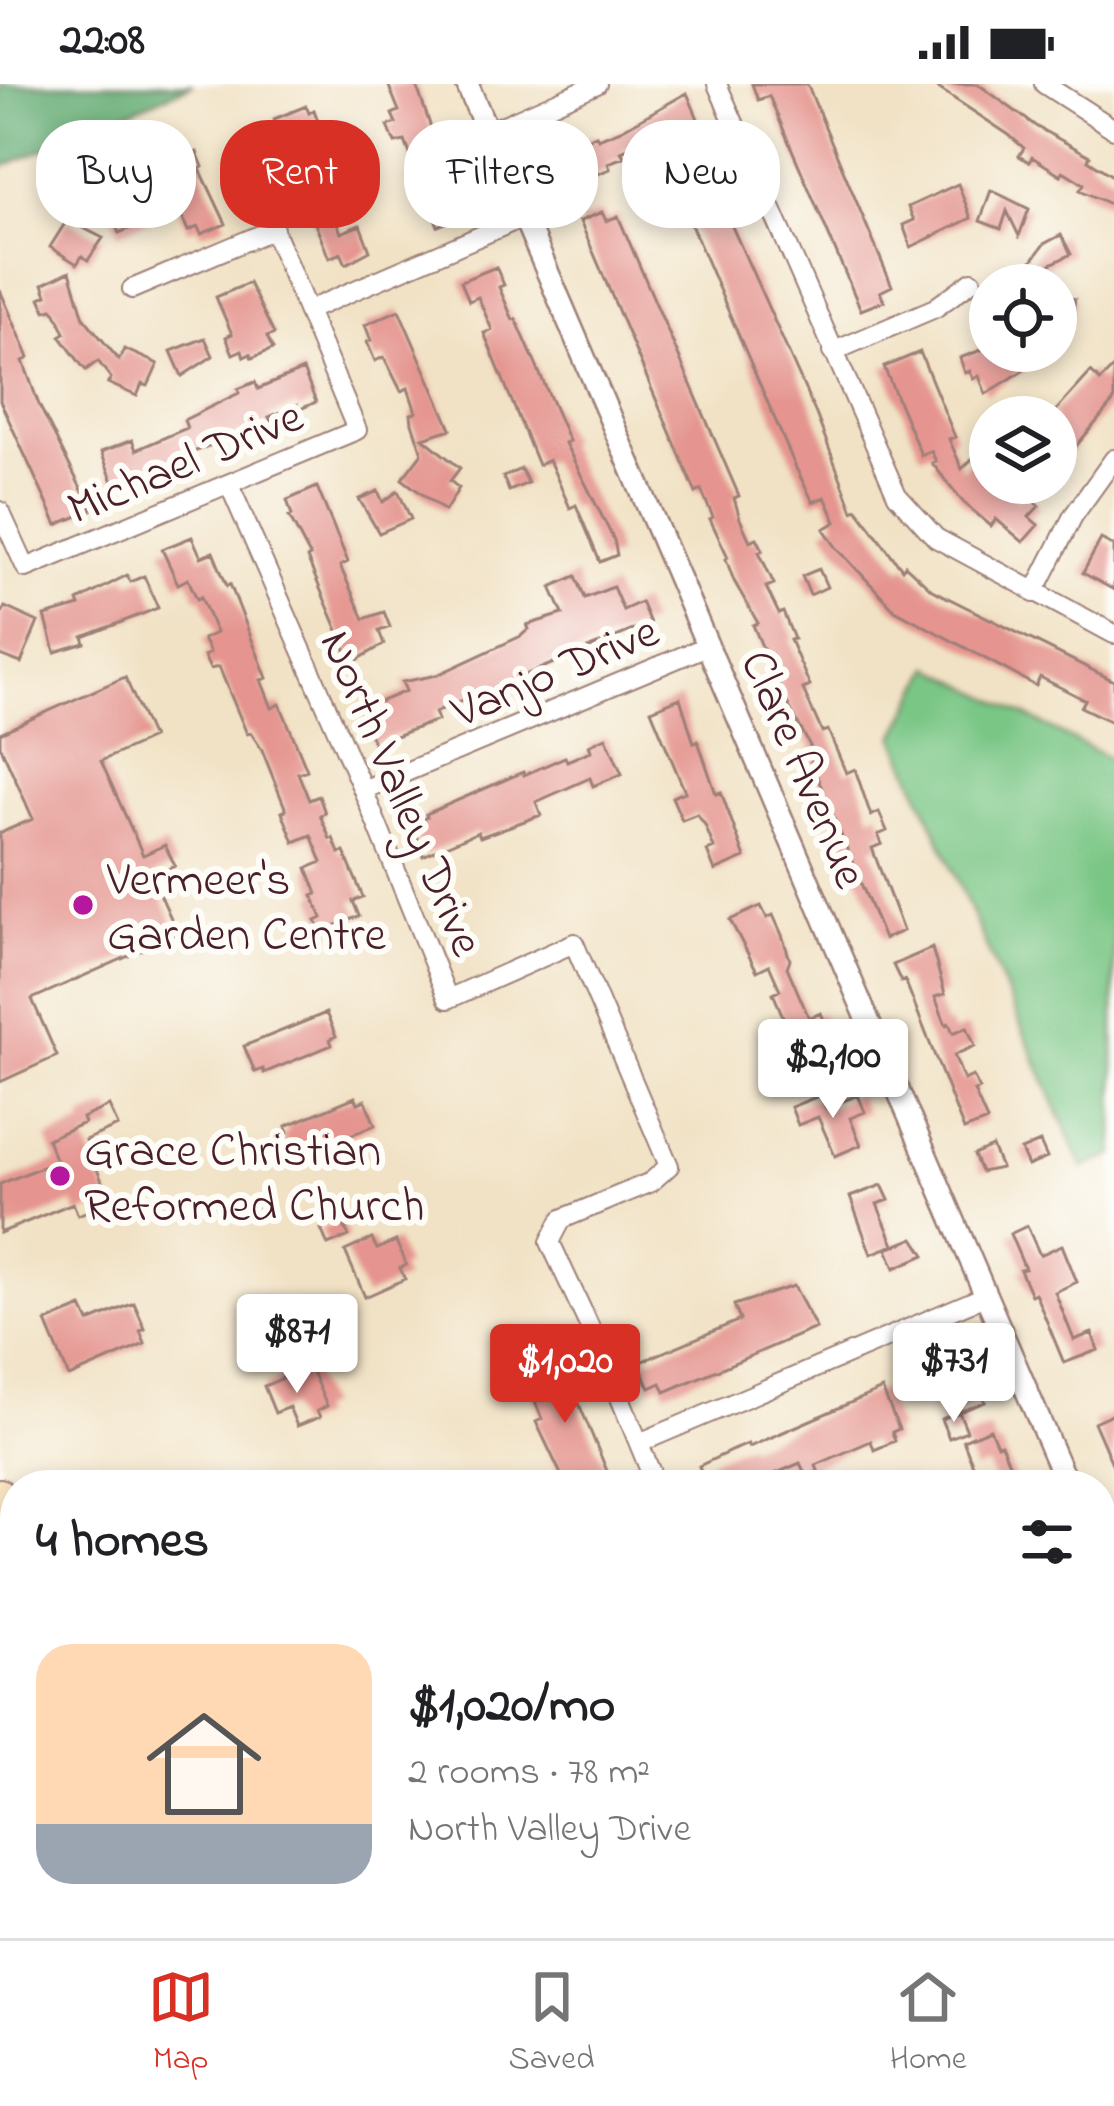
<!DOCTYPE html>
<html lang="en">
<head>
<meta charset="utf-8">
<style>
	body { margin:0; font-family:"Indie Flower",sans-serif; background:#f6f6f6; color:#202124; height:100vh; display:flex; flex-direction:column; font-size:45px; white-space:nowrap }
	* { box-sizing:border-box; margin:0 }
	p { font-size:39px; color:#757577 }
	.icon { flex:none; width:66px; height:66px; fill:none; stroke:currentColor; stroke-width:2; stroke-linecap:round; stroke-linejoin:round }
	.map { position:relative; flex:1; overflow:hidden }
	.panel { position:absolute; left:0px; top:1386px; width:1116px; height:468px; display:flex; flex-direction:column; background:#fff; border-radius:48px 48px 0 0; box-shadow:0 6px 18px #0003 }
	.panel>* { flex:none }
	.top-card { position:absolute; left:36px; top:36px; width:1044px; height:108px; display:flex; gap:24px }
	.buttons { position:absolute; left:969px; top:180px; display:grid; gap:24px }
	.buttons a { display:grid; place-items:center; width:108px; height:108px; border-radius:50%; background:#fff; box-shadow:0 6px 18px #0003; font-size:60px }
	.price { position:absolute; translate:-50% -102px; padding:0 27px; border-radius:12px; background:#fff; color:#222; font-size:39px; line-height:78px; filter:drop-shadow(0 3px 6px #0008) }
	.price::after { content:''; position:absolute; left:50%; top:72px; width:36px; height:27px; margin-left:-18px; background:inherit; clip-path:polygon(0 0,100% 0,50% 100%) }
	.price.selected { background:#d93025; color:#fff }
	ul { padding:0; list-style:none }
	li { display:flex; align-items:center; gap:36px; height:300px; padding:0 36px }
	li span { display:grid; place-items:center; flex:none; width:336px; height:240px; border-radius:36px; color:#555 }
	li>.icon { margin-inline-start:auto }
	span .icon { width:144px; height:144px; fill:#fffc; stroke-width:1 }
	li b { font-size:51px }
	h2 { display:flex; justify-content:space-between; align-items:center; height:144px; padding:0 36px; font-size:51px }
	.pill { padding:0 42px; border-radius:48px; background:#fff; box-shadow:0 6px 18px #0003; font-size:42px; line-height:108px }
	.pill.selected { background:#d93025; color:#fff }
	.status { display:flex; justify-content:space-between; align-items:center; height:84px; padding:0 60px; background:#fff; direction:ltr }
	.status svg { height:33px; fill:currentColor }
	.dock { display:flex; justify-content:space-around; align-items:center; height:168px; border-top:3px solid #e0e0e0; background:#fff; font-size:33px; color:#757577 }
	.dock a { display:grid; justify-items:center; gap:6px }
	.dock .selected { color:#d93025 }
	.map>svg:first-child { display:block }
	.green { fill:#79c685; stroke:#627258; stroke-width:3 }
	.forest { fill:#62ab72; stroke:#56654e; stroke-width:3 }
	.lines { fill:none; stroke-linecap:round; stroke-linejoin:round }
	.stream { stroke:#51b5d0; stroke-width:4.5 }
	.building { fill:#e5948f }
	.minor-casing { stroke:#9e8078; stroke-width:22 }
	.tertiary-casing { stroke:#9e8078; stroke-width:26 }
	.secondary-casing { stroke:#9e8078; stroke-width:28 }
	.minor { stroke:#fff; stroke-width:18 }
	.tertiary { stroke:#fff; stroke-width:21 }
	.secondary { stroke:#fbe6c3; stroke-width:24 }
	.poi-dot { fill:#b5179e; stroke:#fdfcf7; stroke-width:4.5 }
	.labels { text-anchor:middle; stroke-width:12; stroke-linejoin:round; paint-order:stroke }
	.street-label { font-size:48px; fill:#4a1f2b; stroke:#fdfcf7 }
	.poi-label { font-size:48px; fill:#4a1f2b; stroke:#fdfcf7; text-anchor:start }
</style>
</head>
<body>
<div class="status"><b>22:08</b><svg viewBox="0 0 49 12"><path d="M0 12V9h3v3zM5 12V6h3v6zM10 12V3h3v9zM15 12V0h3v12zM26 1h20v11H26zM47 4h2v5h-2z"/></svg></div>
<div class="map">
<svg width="1114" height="1854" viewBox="0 0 1114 1854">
	<rect width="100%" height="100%" fill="#fdfcf7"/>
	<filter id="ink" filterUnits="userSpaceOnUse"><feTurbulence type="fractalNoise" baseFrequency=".00833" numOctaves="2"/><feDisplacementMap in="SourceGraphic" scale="24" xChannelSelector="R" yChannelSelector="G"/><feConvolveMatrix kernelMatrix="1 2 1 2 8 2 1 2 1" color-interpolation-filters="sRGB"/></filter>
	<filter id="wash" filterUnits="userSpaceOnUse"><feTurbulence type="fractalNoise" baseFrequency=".004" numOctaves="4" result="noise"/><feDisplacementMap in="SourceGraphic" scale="48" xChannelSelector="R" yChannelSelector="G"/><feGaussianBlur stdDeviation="2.7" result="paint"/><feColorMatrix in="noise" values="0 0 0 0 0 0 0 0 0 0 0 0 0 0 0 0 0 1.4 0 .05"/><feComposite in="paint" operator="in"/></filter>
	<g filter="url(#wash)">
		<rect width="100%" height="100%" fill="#f1e2c5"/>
		<path class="green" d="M931 583 1114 677V1071L1083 1084 895 653Z"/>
		<path class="forest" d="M0 0H193L0 84Z
			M903 1839H922L931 1854H868Z"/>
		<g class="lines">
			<path class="stream" d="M0 1467 15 1500
				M152 1839 163 1845
				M300 1839 305 1854"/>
		</g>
		<g id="blocks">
			<path class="building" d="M388 0H416L438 64 443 62 450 79 446 81 458 113 464 111 471 129 438 142 405 57 395 59 388 42 396 39 392 30 399 27Z
				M752 0H807L892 202 880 208 884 217 861 226 769 12 758 16Z
				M932 0H978L1037 43 1090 72 1088 76 1114 93V122L1080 106 1084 100 1063 87 1061 91 1032 73 1029 78 1019 72 1024 64 1009 51Z
				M687 9 698 35 621 67 624 73 608 79 610 85 556 108 542 75 596 51 598 55 621 46Z
				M306 22 309 29 314 26 319 40 339 100 347 97 355 116 332 126 341 149 360 141 370 167 346 180 341 169 329 174 296 93 301 91 291 66 285 68 278 50 274 35Z
				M197 68 203 83 200 85 226 140 201 150 198 143 188 147 169 100 164 102 156 85Z
				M704 80 816 330 853 427 857 425 902 485 905 481 932 506 1114 597V639L1081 623 1085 616 1040 593 1036 602 895 526 836 463 824 445 836 438 825 413 813 418 796 384 671 94Z
				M958 100 971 134 911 163 903 141 914 136 908 123Z
				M991 106 1029 125 1019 152 1007 127 1001 145 980 137Z
				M142 108 153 135 119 149 108 121Z
				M602 128 606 137 618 132 739 412 734 414 740 435 750 457 757 454 763 466 759 468 774 500 766 503 779 530 783 528 794 555 790 556 810 602 803 605 822 648 828 646 846 689 855 685 871 732 879 728 887 747 878 751 882 760 872 764 903 847 884 855 811 678 817 675 784 613 777 597 782 595 772 571 767 574 753 541 758 539 734 497 726 475 728 473 710 435 713 433 701 406 696 409 580 137Z
				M67 136 103 154 88 176 82 172 77 180 50 163Z
				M1061 151 1071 170 1037 187 1032 177 1044 160Z
				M496 183 504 201 499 203 513 236 516 235 569 357 565 359 614 456 617 471 600 478 576 421 570 424 549 376 538 381 484 249 492 246 478 213 469 217 461 197Z
				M70 187 84 234 119 276 124 265 158 280 148 302 142 300 137 312 108 299 111 294 98 277 86 286 83 283 60 252 65 249 56 229 52 225 46 227 40 214 47 211 43 200Z
				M249 199 274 250 267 253 273 265 252 274 250 270 244 273 242 266 233 270 226 253 232 250 216 213Z
				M0 206 29 274 23 277 39 321 92 426 57 441 0 317Z
				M1056 211 1075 215 1071 237 1056 234Z
				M399 226 451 345 423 354 460 384 450 397 459 404 445 427 402 395 422 369 412 339 411 330 416 328 408 304 401 307 384 273 375 277 367 258 371 256 365 241Z
				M205 254 213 272 182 292 171 267Z
				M989 263 990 267H1029L1037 278 986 310 979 292 973 295 970 287 965 289 960 274Z
				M920 268 955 353 949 355 962 385 974 373 990 390V399H1000L1018 415 1024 409 1039 422 1029 433 1038 441 1023 458 996 435 991 442 963 418 932 379 936 377 931 367 921 371 884 283Z
				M1114 283V317L1056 386V333L1051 332 1091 288 1100 297Z
				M303 286 316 318 298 326 297 321 269 333 272 339 188 370 190 376 158 389 131 400 129 395 114 400 101 368 132 356 136 366 187 344 184 336 239 309 238 305 255 298 258 305Z
				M521 385 528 399 509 407 503 393Z
				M317 403 348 478 340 482 364 535 384 528 390 543 379 547 384 560 352 579 307 474 310 472 289 432 292 431 287 416Z
				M378 407 383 418 398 407 411 435 379 449 359 415Z
				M192 453 201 473 213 468 227 502 230 500 267 594 261 596 272 624 280 620 307 686 298 689 309 716 319 712 325 729 320 731 330 755 333 754 339 769 344 768 363 813 353 817 359 832 321 848 316 837 322 834 313 812 317 810 307 784 322 778 311 751 294 758 282 728 286 726 262 666 251 649 247 650 219 583 210 585 204 572 210 569 203 555 216 549 201 513 197 515 188 495 178 500 162 465Z
				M1101 455 1114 462V506L1083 489Z
				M819 485 827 503 810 511 802 492Z
				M127 491 130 498 144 492 158 524 83 553 85 559 55 568 45 532 80 522 78 517Z
				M576 492 585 514 613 503 623 526 641 518 650 539 525 591 527 594 473 620 470 613 435 628 438 636 374 660 360 626 406 607 402 598 437 591 521 552 529 545 527 541 563 530 551 503Z
				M5 523 38 538 21 579 0 571V533Z
				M125 593 152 654 101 677 143 771 165 761 175 782 152 792 178 850 32 915 57 972 0 998V749L33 735 0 661V649Z
				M680 614 694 659 698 657 716 710 721 708 745 774 715 787 707 767 714 764 705 741 697 730 682 736 672 713 685 708 651 626Z
				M606 653 622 690 593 702 590 694 536 718 541 731 480 753 478 748 423 772 413 740 427 733 426 730 523 688 524 691 565 673 567 677 591 667 589 661Z
				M761 822 767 834 773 831 782 851 790 876 787 883 809 934 821 929 829 947 823 949 840 989 820 998 802 958 795 961 773 909 780 906 769 881 757 887 730 836Z
				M932 864 945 910 935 913 946 941 949 939 953 949 967 943 975 962 954 971 964 996 973 992 979 1005 974 1007 987 1037 964 1046 905 896 901 898 893 881Z
				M326 929 336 952 330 955 332 961 264 989 263 985 255 988 244 962Z
				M821 1011 826 1024 858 1011 865 1028 850 1034 861 1061 835 1072 818 1033 798 1041 791 1023Z
				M355 1013 358 1019 365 1016 375 1041 293 1075 282 1051 288 1048 286 1042Z
				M109 1022 118 1042 85 1056 110 1117 78 1131 73 1119 0 1149V1100L56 1077 47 1055 84 1039 82 1034Z
				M1040 1058 1047 1074 1028 1082 1021 1066Z
				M992 1063 1001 1084 981 1088 974 1071Z
				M882 1101 889 1116 877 1120 894 1161 871 1170 850 1113Z
				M341 1135 349 1152 328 1161 321 1145Z
				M1027 1142 1040 1171 1062 1161 1077 1198 1055 1208 1074 1256 1092 1249 1098 1266 1064 1279 1035 1209 1031 1211 1020 1186 1025 1185 1010 1150Z
				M914 1154 925 1171 895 1184 887 1165Z
				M372 1155 377 1165 396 1157 406 1181 400 1184 405 1195 365 1213 345 1167Z
				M794 1202 816 1244 665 1308 661 1299 650 1304 638 1279 740 1236 734 1221Z
				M134 1219 145 1245 140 1247 145 1260 69 1293 46 1238 82 1223 89 1238Z
				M960 1261 985 1318 954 1330 944 1305 933 1309 921 1278Z
				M559 1272 607 1387 610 1401H566L536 1338 542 1335 523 1287Z
				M310 1283 327 1322 317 1327 320 1333 297 1342 289 1323 275 1329 264 1302Z
				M882 1305 899 1345 892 1348 895 1357 874 1366 871 1357 816 1381 818 1387 806 1392 800 1379 763 1395 765 1401H679L702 1391 699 1382 733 1366 748 1360 749 1363Z
				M959 1328 967 1347 949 1354 941 1335Z
				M1114 1329V1384L1094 1338Z
				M990 1345 997 1361 1001 1360 1018 1401H996L987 1381 975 1386 963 1356Z
				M1114 1640V1711H1113L1101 1680V1646Z
				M15 1672V1711L1 1678Z
				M270 1839 277 1854H234Z
				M784 1839H820L825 1851 790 1854Z"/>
		</g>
	</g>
	<g filter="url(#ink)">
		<use href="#blocks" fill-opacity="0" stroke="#9e8078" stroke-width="3"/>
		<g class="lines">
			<g class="minor-casing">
				<path id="minor" d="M717 0 897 411 936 454 1114 550
					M1044 0 1114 45
					M488 48 597 0
					M132 205 274 145
					M309 226 524 133
					M832 268 935 224 972 197
					M229 400 363 706 448 915 574 859 669 1082 651 1098 562 1135 550 1158 600 1265 656 1401
					M0 427 26 484 357 346 244 75
					M1034 509 1073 432 1114 375
					M363 706 707 562
					M639 1359 985 1212"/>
			</g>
			<g class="tertiary-casing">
				<path id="tertiary" d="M467 0 1067 1401
					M1101 1474 1114 1502
					M1101 1575 1114 1570
					M455 1854 489 1839"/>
			</g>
			<g class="secondary-casing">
				<path id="secondary" d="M0 1407 15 1443
					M181 1839 187 1854"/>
			</g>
			<use href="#minor" class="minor"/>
			<use href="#tertiary" class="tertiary"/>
			<use href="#secondary" class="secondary"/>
		</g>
	</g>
	<g class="poi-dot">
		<circle cx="83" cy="821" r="12"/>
		<circle cx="60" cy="1092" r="12"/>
	</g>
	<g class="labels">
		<g class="street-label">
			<text transform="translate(184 376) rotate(-23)" y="17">Michael Drive</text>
			<text transform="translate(554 585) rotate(-23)" y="17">Vanjo Drive</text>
			<text transform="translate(806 684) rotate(67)" y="17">Clare Avenue</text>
			<text transform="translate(404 708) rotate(67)" y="17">North Valley Drive</text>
		</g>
		<g class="poi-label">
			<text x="107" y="810">Vermeer's<tspan x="107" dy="55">Garden Centre</tspan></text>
			<text x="84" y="1081">Grace Christian<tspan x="84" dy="55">Reformed Church</tspan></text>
		</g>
	</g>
</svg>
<div class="buttons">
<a><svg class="icon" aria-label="locate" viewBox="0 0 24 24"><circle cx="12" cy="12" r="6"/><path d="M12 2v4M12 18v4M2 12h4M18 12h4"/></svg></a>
<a><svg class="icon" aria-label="layers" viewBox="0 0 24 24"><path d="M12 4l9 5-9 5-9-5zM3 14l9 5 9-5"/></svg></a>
</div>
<b class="price" style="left:833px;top:1037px">$2,100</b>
<b class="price" style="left:297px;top:1312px">$871</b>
<b class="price" style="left:954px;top:1341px">$731</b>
<b class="price selected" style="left:565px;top:1342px">$1,020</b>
<div class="top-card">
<a class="pill">Buy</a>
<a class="pill selected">Rent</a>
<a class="pill">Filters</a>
<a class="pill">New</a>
</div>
<section class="panel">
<h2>4 homes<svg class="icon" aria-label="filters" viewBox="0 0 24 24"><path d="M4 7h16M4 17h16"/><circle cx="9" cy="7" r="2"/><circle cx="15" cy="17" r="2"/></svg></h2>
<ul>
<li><span style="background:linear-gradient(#ffd9b3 75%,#9aa5b1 0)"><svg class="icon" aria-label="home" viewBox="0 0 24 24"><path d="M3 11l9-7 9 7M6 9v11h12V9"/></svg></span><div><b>$1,020/mo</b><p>2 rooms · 78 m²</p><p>North Valley Drive</p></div></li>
</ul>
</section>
</div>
<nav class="dock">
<a class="selected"><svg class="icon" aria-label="map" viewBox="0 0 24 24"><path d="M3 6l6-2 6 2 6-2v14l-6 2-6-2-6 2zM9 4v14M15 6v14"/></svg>Map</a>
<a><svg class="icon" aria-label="saved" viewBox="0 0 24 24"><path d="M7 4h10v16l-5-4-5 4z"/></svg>Saved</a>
<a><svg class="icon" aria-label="home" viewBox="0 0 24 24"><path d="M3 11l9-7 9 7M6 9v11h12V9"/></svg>Home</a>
</nav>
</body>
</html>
